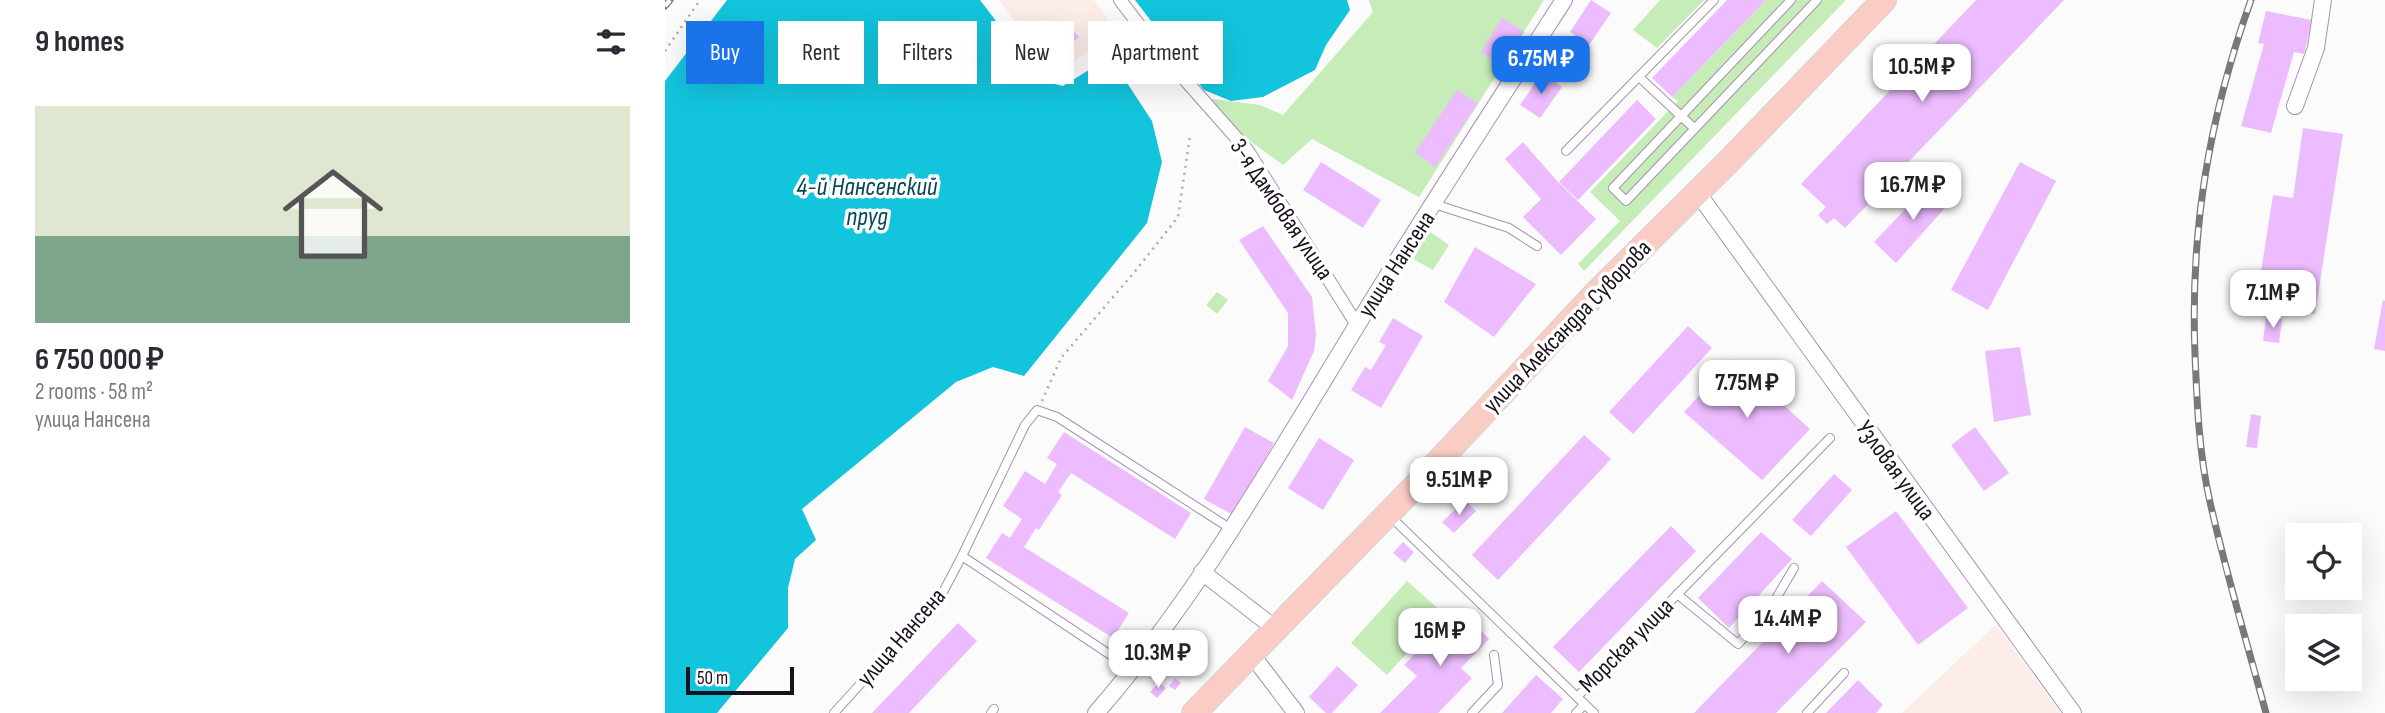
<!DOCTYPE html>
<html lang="en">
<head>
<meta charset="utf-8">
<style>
	body { margin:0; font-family:"Sofia Sans Condensed",sans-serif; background:#f7f7f7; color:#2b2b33; height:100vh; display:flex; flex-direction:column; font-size:26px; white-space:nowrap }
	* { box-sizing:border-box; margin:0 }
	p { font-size:23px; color:#7c7c81 }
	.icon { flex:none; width:38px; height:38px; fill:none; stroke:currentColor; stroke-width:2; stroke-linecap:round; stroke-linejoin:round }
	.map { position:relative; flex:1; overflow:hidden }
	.sheet { display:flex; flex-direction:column; background:#fff; width:665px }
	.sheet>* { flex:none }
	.top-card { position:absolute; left:21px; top:21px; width:665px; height:63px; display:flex; gap:14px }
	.buttons { position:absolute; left:1620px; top:523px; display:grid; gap:14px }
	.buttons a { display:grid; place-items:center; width:77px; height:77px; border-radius:0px; background:#fff; box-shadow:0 7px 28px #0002; font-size:35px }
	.scale { position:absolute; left:21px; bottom:18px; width:108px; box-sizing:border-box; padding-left:7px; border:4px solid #19111c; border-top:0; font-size:19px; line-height:24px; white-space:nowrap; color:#19111c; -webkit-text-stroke:5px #fff; paint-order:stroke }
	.price { position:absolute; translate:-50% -60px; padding:0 16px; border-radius:14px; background:#fff; color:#222; font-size:23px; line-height:46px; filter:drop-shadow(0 2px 4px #0008) }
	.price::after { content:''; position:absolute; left:50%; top:42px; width:21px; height:16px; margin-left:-10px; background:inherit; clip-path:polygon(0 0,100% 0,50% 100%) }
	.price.selected { background:#1a73e8; color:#fff }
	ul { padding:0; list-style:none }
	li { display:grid; align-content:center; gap:14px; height:371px; padding:0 35px }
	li+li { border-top:2px solid #e1e1e2 }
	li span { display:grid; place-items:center; height:217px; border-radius:0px; color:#555 }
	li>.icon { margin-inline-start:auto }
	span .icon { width:126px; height:126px; fill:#fffc; stroke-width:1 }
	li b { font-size:30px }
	h2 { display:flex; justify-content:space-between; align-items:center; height:84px; padding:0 35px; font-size:30px }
	.pill { padding:0 24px; border-radius:0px; background:#fff; box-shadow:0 7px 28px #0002; font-size:24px; line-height:63px }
	.pill.selected { background:#1a73e8; color:#fff }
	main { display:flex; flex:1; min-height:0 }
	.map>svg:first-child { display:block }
	.industrial { fill:#fdede9 }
	.green { fill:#c6ecb8 }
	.water { fill:#13c4dd }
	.building { fill:#ecbcfe }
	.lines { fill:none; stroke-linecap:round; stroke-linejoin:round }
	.service-casing { stroke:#a691af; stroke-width:10 }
	.pedestrian-casing { stroke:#a691af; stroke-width:14 }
	.minor-casing { stroke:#a691af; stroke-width:18 }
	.primary-casing { stroke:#d6d4d6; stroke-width:26 }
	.path { stroke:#aeabaf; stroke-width:2.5; stroke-dasharray:2 5; stroke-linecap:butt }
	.service { stroke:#fff; stroke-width:8 }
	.pedestrian { stroke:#fff; stroke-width:12 }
	.minor { stroke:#fff; stroke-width:16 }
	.primary { stroke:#facdc4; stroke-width:24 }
	.rail-casing { stroke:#7b767c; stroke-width:7 }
	.rail { stroke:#fff; stroke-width:4.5; stroke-dasharray:13; stroke-linecap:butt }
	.labels { text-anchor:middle; stroke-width:7; stroke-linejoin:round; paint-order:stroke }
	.street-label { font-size:24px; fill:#19111c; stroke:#fff }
	.water-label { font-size:26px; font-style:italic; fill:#044954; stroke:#fff }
</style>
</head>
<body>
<main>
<section class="sheet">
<h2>9 homes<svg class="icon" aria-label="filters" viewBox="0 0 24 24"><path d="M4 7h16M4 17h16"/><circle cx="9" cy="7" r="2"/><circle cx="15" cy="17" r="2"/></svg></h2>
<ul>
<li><span style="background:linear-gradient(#dfe7d0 60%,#7fa58c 0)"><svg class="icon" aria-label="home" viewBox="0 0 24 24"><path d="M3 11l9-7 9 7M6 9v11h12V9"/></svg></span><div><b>6 750 000 ₽</b><p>2 rooms · 58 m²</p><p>улица Нансена</p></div></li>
</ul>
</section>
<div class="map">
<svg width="1720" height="713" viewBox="0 0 1720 713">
	<rect width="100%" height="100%" fill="#fbfbfb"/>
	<path class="industrial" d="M334 0H429L451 31 389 76Z
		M1331 624 1395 713H1237Z"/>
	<path class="green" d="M704 0H879L754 197 647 139 618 165 556 120 533 97 595 105 618 115 708 12Z
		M995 0H1039L992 48 968 30Z
		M1101 0H1181L919 271 913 264 955 221 925 192 1013 101 1007 97Z
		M764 231 784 245 768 270 748 259Z
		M552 292 563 300 552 314 541 305Z
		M742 581 778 613 722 675 686 643Z"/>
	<path class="water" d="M62 0H315L377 81 398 86 445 57 487 121 497 162 482 223 359 376 328 367 291 382 137 509 151 540 130 559 123 588V628L52 713H0V81Z
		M470 0H682L685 10 661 45 650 70 598 97 566 101 539 90Z"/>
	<path class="building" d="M926 0 946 13 924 45 905 32Z
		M1062 0H1101L1007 97 987 78Z
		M1311 0H1399L1180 228 1169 218 1162 224 1153 215 1161 207 1136 184Z
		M1601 11 1647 20 1639 54 1629 52 1606 133 1576 126 1599 44 1593 43Z
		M837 18 859 32 838 66 816 52Z
		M399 20 414 37 398 51 383 35Z
		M877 73 897 87 875 118 855 105Z
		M792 90 813 103 770 167 750 153Z
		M972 100 991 119 913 200 894 182Z
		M1638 128 1678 134 1650 314 1612 309 1614 294 1593 291 1608 195 1628 198Z
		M858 142 893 182 931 219 896 255 858 217 876 199 840 159Z
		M656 162 716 200 698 228 638 190Z
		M1355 162 1391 181 1323 310 1286 290Z
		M1267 181 1286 201 1231 263 1209 242Z
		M598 226 647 297 651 335 649 351 627 400 603 381 623 346V313L574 240Z
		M810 247 871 284 829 337 779 302Z
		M1718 300 1720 301V351L1709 349Z
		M1601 317 1617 319 1614 343 1598 341Z
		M728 318 758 336 716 408 686 390 700 367 706 370 721 345 714 342Z
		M1023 326 1047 348 968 434 944 412Z
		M1355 347 1366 415 1329 422 1320 351Z
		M1068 359 1145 429 1097 480 1019 412Z
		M1586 414 1596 416 1592 448 1581 447Z
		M580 427 609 443 568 515 539 499Z
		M1310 427 1344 473 1319 491 1286 445Z
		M399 432 526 513 510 539 406 473 393 492 397 495 374 530 371 528 359 547 464 613 448 638 321 558 337 533 345 538 357 519 338 506 360 471 380 484 392 464 382 458Z
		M919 435 946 459 833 580 807 555Z
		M654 438 689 460 658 510 623 488Z
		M1169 474 1187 490 1146 536 1127 520Z
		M800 500 811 511 789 533 777 522Z
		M1231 511 1303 608 1253 645 1181 547Z
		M1006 526 1031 551 914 672 888 647Z
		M1096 532 1127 559 1064 628 1033 598Z
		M738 542 749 552 740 563 728 553Z
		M1157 581 1201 622 1111 713H1029Z
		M795 609 824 639 796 668 807 678 773 713H715L752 676 739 665Z
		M293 623 312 641 244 713H207Z
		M521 647 528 652 515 668 508 662Z
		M672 666 693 685 667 713H661L644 697Z
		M871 675 898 699 886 713H837Z
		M510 678 516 683 510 690 504 686Z
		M1193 680 1218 705 1211 713H1161Z
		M494 682 501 688 492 698 485 692Z"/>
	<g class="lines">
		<g class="service-casing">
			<path id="service" d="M1126 0 948 188 961 201 1152 0
				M974 77 1029 128
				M901 151 1049 0
				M769 204 844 228 872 246
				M725 516 912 697 1165 438
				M1012 594 1073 644 1106 607 1129 568
				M468 670 297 556 360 425 372 410 392 417 566 529
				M912 697 929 713
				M169 713 277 594 297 556
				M326 713 329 709
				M807 713 833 685 829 655
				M911 713 920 704
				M1142 713 1179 673"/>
		</g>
		<g class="pedestrian-casing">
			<path id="pedestrian" d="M455 0 491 47 583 151 692 325"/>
		</g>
		<g class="minor-casing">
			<path id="minor" d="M1630 106 1651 48 1658 0
				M1032 192 1408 713
				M537 572 612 630
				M587 655 631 713
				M431 713C533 596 610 459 691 327 758 217 829 108 899 0"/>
		</g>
		<g class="primary-casing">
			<path id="primary" d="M529 713 755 481 933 291 1065 160 1219 0"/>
		</g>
		<path class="path" d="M0 51 35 0
			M377 401 396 358 472 269 513 217 525 136"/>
		<use href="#service" class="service"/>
		<use href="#pedestrian" class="pedestrian"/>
		<use href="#minor" class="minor"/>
		<use href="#primary" class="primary"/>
		<g class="rail-casing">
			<path id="rail" d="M1586 0C1544 117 1525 230 1530 354 1532 404 1534 454 1545 502 1561 573 1582 643 1601 713
				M0 6 5 0"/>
		</g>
		<use href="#rail" class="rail"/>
	</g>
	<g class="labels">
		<g class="street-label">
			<text transform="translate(617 209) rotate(56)" y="8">3-я Дамбовая улица</text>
			<text transform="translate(731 264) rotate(-57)" y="8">улица Нансена</text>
			<text transform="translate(902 326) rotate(-46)" y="8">улица Александра Суворова</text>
			<text transform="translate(1231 470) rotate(54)" y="8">Узловая улица</text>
			<text transform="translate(236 637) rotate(-49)" y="8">улица Нансена</text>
			<text transform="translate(961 645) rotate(-45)" y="8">Морская улица</text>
		</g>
		<g class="water-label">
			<text x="202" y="195">4-й Нансенский<tspan x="202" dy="30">пруд</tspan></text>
		</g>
	</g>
</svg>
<div class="buttons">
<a><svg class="icon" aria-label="locate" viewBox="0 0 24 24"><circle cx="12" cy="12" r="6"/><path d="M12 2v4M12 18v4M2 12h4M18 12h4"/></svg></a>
<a><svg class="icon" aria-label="layers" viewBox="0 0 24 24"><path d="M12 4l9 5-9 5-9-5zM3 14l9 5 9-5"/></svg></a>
</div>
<div class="scale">50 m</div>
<b class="price selected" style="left:876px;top:96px">6.75M ₽</b>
<b class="price" style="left:1257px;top:104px">10.5M ₽</b>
<b class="price" style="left:1248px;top:222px">16.7M ₽</b>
<b class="price" style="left:1608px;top:330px">7.1M ₽</b>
<b class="price" style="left:1082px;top:420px">7.75M ₽</b>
<b class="price" style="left:794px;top:517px">9.51M ₽</b>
<b class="price" style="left:1123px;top:656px">14.4M ₽</b>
<b class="price" style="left:775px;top:668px">16M ₽</b>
<b class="price" style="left:493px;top:690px">10.3M ₽</b>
<div class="top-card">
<a class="pill selected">Buy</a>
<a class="pill">Rent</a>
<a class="pill">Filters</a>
<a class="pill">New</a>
<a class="pill">Apartment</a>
</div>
</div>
</main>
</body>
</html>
